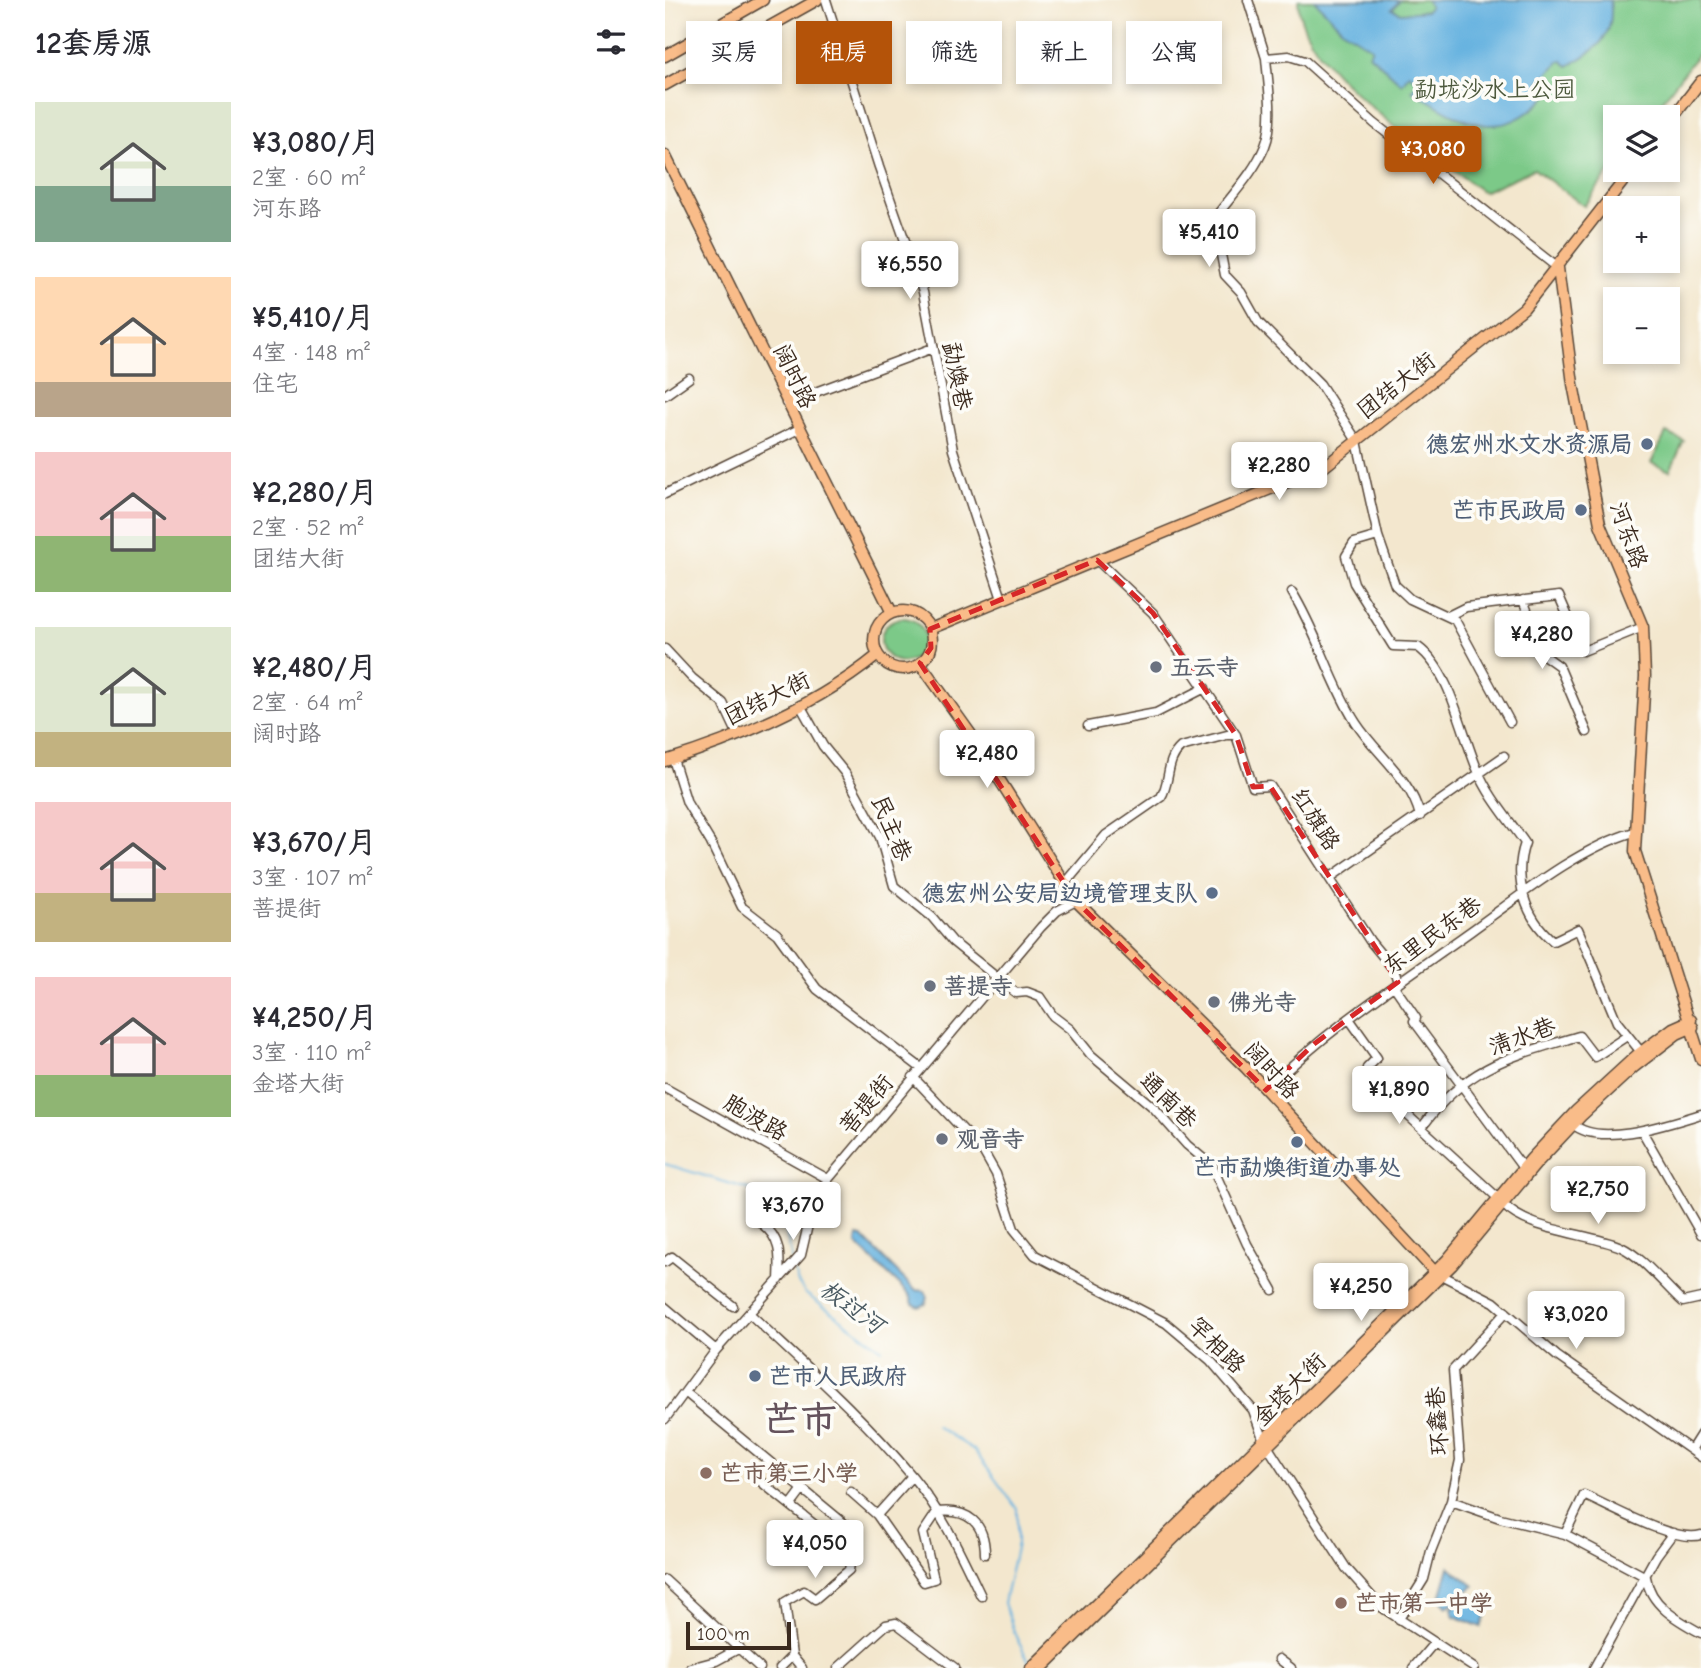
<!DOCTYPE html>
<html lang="zh">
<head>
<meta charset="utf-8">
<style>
	body { margin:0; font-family:"Comic Neue","LXGW WenKai TC",sans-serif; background:#f7f7f7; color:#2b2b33; height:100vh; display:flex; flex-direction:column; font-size:26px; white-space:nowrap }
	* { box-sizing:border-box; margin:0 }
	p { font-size:23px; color:#7c7c81 }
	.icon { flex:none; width:38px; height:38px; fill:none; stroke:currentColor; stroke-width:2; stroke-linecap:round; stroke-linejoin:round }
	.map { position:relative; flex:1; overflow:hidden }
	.sheet { display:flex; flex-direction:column; background:#fff; width:665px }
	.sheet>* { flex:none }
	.top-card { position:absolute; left:21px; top:21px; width:665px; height:63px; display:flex; gap:14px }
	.tools { position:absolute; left:938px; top:105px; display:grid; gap:14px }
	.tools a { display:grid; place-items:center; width:77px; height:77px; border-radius:0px; background:#fff; box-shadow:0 4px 10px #0003; font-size:35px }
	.scale { position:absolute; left:21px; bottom:18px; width:105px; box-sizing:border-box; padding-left:7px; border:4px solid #3b2a1e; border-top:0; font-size:19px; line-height:24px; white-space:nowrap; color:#3b2a1e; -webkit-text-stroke:5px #fdfcf7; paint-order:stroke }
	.price { position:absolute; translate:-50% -60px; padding:0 16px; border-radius:7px; background:#fff; color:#222; font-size:23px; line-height:46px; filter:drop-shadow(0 2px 4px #0008) }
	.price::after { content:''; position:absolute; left:50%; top:42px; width:21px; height:16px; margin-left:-10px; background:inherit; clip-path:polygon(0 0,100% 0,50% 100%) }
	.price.on { background:#b45309; color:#fff }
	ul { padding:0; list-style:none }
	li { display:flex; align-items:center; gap:21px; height:175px; padding:0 35px }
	li span { display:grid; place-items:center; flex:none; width:196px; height:140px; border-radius:0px; color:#555 }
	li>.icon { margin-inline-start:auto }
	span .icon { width:84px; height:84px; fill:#fffc; stroke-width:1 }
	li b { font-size:30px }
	h2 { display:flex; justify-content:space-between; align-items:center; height:84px; padding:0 35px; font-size:30px }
	.pill { padding:0 24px; border-radius:0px; background:#fff; box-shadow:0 4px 10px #0003; font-size:24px; line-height:63px }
	.pill.on { background:#b45309; color:#fff }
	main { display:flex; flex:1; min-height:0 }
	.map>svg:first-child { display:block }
	.green { fill:#7cc988; stroke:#5c7a53; stroke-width:2 }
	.water { fill:#67b3e0; stroke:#516e7f; stroke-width:2 }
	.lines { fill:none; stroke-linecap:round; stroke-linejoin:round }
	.stream { stroke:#67b3e0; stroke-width:2 }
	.minor-casing { stroke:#574638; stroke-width:11 }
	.major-casing { stroke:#574638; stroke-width:13 }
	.minor { stroke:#fff; stroke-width:8 }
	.major { stroke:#f9bc89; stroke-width:10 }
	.marked { fill:none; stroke:#d62828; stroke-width:5; stroke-dasharray:14 9; stroke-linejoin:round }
	.service-dot { fill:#5c6f8a; stroke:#fdfcf7; stroke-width:2.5 }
	.worship-dot { fill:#6b7280; stroke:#fdfcf7; stroke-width:2.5 }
	.education-dot { fill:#8d6e63; stroke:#fdfcf7; stroke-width:2.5 }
	.labels { text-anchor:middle; stroke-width:7; stroke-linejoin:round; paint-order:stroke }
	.park-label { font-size:23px; fill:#4e5a3e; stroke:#fdfcf7 }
	.street-label { font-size:23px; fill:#3b2a1e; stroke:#fdfcf7 }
	.service-label { font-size:23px; font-weight:bold; fill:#4e5e75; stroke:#fdfcf7; text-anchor:end }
	.worship-label { font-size:23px; font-weight:bold; fill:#5b616d; stroke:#fdfcf7; text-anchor:start }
	.education-label { font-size:23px; font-weight:bold; fill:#785e54; stroke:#fdfcf7; text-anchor:start }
	.water-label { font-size:24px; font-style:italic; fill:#4a5a62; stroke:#fdfcf7 }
	.town-label { font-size:37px; font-weight:bold; fill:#64525c; stroke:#fdfcf7 }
</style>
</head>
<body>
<main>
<section class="sheet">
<h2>12套房源<svg class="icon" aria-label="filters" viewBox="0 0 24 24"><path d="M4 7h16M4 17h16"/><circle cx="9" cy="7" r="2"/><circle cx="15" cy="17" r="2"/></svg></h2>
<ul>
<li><span style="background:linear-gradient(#dfe7d0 60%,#7fa58c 0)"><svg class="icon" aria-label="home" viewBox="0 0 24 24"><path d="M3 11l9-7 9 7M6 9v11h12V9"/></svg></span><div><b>¥3,080/月</b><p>2室 · 60 m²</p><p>河东路</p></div></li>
<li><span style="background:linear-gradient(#ffd9b3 75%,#b9a48a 0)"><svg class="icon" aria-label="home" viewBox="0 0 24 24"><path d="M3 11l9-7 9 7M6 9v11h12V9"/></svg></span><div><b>¥5,410/月</b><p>4室 · 148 m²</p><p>住宅</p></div></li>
<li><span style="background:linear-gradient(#f6c9c9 60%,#8fb573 0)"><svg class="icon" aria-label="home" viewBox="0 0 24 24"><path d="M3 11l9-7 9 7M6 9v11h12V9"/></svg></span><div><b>¥2,280/月</b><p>2室 · 52 m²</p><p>团结大街</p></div></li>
<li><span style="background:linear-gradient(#dfe7d0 75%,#c2b280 0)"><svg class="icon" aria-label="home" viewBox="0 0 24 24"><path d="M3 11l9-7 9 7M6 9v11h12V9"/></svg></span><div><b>¥2,480/月</b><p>2室 · 64 m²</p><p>阔时路</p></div></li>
<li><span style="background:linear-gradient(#f6c9c9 65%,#c2b280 0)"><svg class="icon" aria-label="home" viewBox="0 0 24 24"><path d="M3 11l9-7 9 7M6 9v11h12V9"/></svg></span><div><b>¥3,670/月</b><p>3室 · 107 m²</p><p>菩提街</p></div></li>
<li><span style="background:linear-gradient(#f6c9c9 70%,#8fb573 0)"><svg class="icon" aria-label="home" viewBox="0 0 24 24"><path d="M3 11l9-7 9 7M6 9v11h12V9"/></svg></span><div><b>¥4,250/月</b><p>3室 · 110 m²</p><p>金塔大街</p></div></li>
</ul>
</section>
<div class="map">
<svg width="1036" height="1668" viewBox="0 0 1036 1668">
	<rect width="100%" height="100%" fill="#fdfcf7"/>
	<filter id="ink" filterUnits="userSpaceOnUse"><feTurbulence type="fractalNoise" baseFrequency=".0143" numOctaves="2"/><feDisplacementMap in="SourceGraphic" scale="14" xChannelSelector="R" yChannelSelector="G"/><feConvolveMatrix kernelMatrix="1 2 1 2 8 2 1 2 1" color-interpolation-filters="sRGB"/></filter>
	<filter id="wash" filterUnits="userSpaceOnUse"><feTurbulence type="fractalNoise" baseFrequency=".00686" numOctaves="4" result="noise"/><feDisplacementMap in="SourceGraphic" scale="28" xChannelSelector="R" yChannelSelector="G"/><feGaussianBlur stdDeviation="1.57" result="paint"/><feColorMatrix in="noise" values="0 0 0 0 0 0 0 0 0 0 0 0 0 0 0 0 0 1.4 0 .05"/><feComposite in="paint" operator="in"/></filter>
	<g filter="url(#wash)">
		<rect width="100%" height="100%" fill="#f3e7ce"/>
		<path class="green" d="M633 0H1036V50L985 117H950V164L919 206 869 169 818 192C767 153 632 68 633 0Z
			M1001 433 1019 441 1005 471 986 463Z
			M216 640a22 22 0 1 1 44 0a22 22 0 1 1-44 0Z"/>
		<path class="water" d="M649 0H735L727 9 736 13 761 11 765 6 761 0H945C951 35 933 50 903 66L896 60 874 82 885 93C835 146 801 125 747 90L754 82 744 74 737 84 704 54 707 48 678 30Z
			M192 1236 197 1237 250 1290 260 1291 263 1297 261 1304 254 1307 248 1304 245 1295 191 1244Z
			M784 1567 809 1586 782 1607 775 1598Z
			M805 1594 823 1610 816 1627 789 1616 787 1608Z"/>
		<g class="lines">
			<path class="stream" d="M0 1164 93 1192C119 1211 122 1230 127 1261
				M129 1270 133 1283 141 1294 217 1349
				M271 1426 309 1450 352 1509V1543L339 1603 351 1637 365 1664"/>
		</g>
	</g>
	<g filter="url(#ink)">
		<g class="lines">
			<g class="minor-casing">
				<path id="minor" d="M161 0 214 167 258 292 288 450 337 599
					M583 0 601 58 624 56 640 61 709 123 893 268
					M601 58C603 84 610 121 600 146 589 173 566 196 549 219L560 275 576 292 593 322 655 384 692 441 713 536 730 585 745 599 790 620 845 722
					M0 395 24 378
					M121 403 268 348
					M0 494 134 429
					M713 536 689 543 681 556 689 583 728 646 753 647C786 671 797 735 813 771 823 796 845 821 860 843 848 877 859 917 888 941L913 929 952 1022 976 1052
					M432 560 488 613 571 735 588 787 605 786 705 941 729 970 733 982
					M627 592C653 634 665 682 691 723 711 754 746 778 755 816
					M858 600 880 656 894 666 922 732
					M783 616 801 607 894 596 918 651 978 627
					M0 649 27 678 58 703 73 735
					M135 705 158 746 180 773 215 837 229 886 267 917 288 942 351 993 362 992 375 997 388 1016 405 1029 426 1055 489 1108 522 1145 547 1166 582 1244 608 1290
					M423 726 491 713 540 688
					M8 759 22 803 46 843 77 907 112 934 152 989 256 1068
					M666 877 839 756
					M399 885 441 835 496 797C506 781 500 761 516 747L562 735H571
					M729 986 751 1018 749 1021 858 1168
					M685 1020 712 1058 702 1068 738 1111 833 1198
					M248 1077 318 1151 331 1174 349 1229 370 1255 501 1323 545 1360 588 1410 599 1441 681 1568 716 1607 809 1668
					M0 1088 163 1179
					M601 1090C662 1029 736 981 806 931 855 896 912 849 969 832
					M908 1124C934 1148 1006 1123 1036 1114
					M758 1126C801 1066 847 1056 914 1036L930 1057 962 1036
					M977 1131 1036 1234
					M838 1204C862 1231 923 1233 956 1247 979 1258 999 1285 1018 1302L1036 1298
					M97 1224C117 1239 115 1257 114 1280
					M0 1262 7 1257 68 1306
					M772 1273 829 1302 892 1356 1036 1457
					M0 1307 51 1350
					M84 1313C139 1365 198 1417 247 1476 277 1512 296 1554 316 1596
					M20 1392 192 1534
					M0 1419 51 1350 136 1255 150 1195 376 927 392 911 411 901
					M1026 1450 1036 1434
					M90 1477 170 1541 185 1564 184 1570 150 1599 139 1591 120 1602 127 1656 137 1668
					M186 1492 212 1515 259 1582 269 1579 258 1533 272 1512C304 1508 320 1524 320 1554
					M786 1501 835 1518 900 1534 981 1577C985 1605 1012 1620 1036 1633
					M126 1505 138 1489
					M212 1515 247 1476
					M900 1534 919 1495C946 1507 1009 1543 1036 1535
					M0 1580 95 1668
					M734 1619 759 1579 766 1551 786 1501 795 1460 788 1370 841 1312
					M614 1659 626 1668
					M25 1668 51 1661 75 1648
					M115 1668 127 1656
					M173 1668 221 1625 231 1623 290 1668
					M748 1668 769 1643
					M929 1668 991 1556 1008 1533"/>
			</g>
			<g class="major-casing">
				<path id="major" d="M0 56 98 0
					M0 85 152 0
					M1003 124 1036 81
					M0 155 227 613
					M893 268 908 384 935 524 978 627 980 676 970 851 1036 1059
					M209 640a29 29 0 1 1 58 0a29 29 0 1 1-58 0Z
					M265 629 659 467 859 308 967 170
					M255 663 305 733 411 901 581 1068 770 1272
					M0 761C75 738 152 705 213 655
					M366 1668 782 1260 866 1159 911 1111 972 1055 1008 1028 1026 1020
					M377 1668 787 1265 871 1164 916 1116 969 1067 1012 1034 1028 1027"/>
			</g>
			<use href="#minor" class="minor"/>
			<use href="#major" class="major"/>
		</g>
	</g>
	<path class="marked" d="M432 560 488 613 571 735 588 787 605 786 733 982 649 1044 601 1090 411 901 255 663 266 648 265 629Z"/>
	<g class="service-dot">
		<circle cx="982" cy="444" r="7"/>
		<circle cx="916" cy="510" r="7"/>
		<circle cx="547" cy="893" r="7"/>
		<circle cx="632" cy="1142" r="7"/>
		<circle cx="90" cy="1376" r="7"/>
	</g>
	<g class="worship-dot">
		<circle cx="491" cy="667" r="7"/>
		<circle cx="265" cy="986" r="7"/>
		<circle cx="549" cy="1002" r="7"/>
		<circle cx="277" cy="1139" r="7"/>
	</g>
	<g class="education-dot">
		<circle cx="41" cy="1473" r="7"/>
		<circle cx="676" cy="1603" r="7"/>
	</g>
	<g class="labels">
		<g class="park-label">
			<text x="830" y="97">勐垅沙水上公园</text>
		</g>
		<g class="street-label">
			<text transform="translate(130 376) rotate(64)" y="8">阔时路</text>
			<text transform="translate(293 376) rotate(79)" y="8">勐焕巷</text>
			<text transform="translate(731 385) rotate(-38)" y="8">团结大街</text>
			<text transform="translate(964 535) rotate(70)" y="8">河东路</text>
			<text transform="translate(102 698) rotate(-26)" y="8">团结大街</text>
			<text transform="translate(651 819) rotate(57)" y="8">红旗路</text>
			<text transform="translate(227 828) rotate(67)" y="8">民主巷</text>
			<text transform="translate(767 935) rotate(-36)" y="8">东里民东巷</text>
			<text transform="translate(857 1036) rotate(-20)" y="8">清水巷</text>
			<text transform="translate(607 1070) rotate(47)" y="8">阔时路</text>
			<text transform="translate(504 1100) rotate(44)" y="8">通南巷</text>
			<text transform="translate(201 1104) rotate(-50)" y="8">菩提街</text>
			<text transform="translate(91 1117) rotate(30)" y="8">胞波路</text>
			<text transform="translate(552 1345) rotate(44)" y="8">罕相路</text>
			<text transform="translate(624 1389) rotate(-45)" y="8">金塔大街</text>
			<text transform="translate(772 1421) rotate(-94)" y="8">环鑫巷</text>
		</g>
		<g class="service-label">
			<text x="968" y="452">德宏州水文水资源局</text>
			<text x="902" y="518">芒市民政局</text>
			<text x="533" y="901">德宏州公安局边境管理支队</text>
			<text x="632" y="1175" text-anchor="middle">芒市勐焕街道办事处</text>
			<text x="104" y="1384" text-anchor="start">芒市人民政府</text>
		</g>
		<g class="worship-label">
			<text x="505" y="675">五云寺</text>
			<text x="279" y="994">菩提寺</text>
			<text x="563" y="1010">佛光寺</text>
			<text x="291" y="1147">观音寺</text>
		</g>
		<g class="education-label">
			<text x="55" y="1481">芒市第三小学</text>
			<text x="690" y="1611">芒市第一中学</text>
		</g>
		<g class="water-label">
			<text transform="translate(187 1307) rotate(36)" y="8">板过河</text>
		</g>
		<g class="town-label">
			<text x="135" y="1432">芒市</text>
		</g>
	</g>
</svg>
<div class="tools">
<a><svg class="icon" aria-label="layers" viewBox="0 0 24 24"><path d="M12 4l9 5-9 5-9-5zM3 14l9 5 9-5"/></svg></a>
<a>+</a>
<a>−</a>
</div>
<div class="scale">100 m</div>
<b class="price on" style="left:768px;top:186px">¥3,080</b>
<b class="price" style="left:544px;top:269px">¥5,410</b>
<b class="price" style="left:245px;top:301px">¥6,550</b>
<b class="price" style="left:614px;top:502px">¥2,280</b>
<b class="price" style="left:877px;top:671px">¥4,280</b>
<b class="price" style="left:322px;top:790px">¥2,480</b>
<b class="price" style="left:734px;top:1126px">¥1,890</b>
<b class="price" style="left:933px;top:1226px">¥2,750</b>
<b class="price" style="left:128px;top:1242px">¥3,670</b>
<b class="price" style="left:696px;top:1323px">¥4,250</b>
<b class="price" style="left:911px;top:1351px">¥3,020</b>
<b class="price" style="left:150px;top:1580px">¥4,050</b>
<div class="top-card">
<a class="pill">买房</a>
<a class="pill on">租房</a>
<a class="pill">筛选</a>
<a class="pill">新上</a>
<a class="pill">公寓</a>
</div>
</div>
</main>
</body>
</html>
